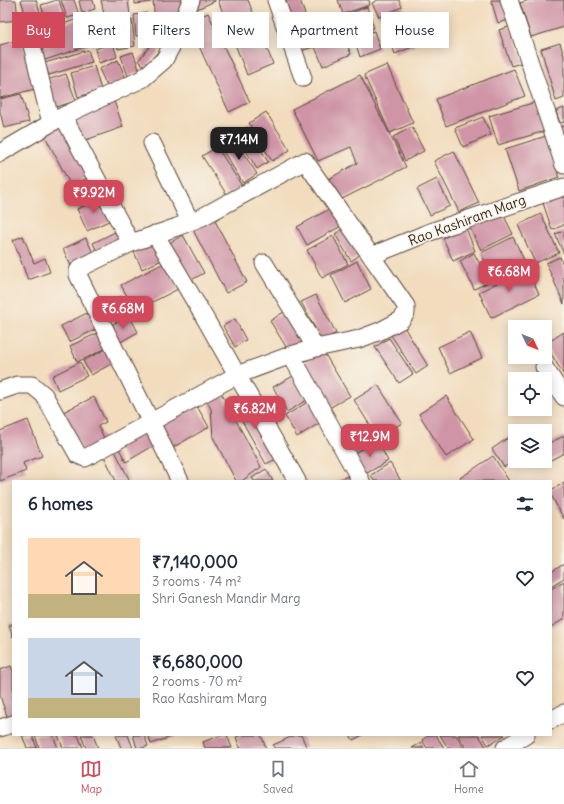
<!DOCTYPE html>
<html lang="en">
<head>
<meta charset="utf-8">
<style>
	body { margin:0; font-family:Delius,sans-serif; background:#f2f2f3; color:#1f2937; height:100vh; display:flex; flex-direction:column; font-size:15px; white-space:nowrap }
	* { box-sizing:border-box; margin:0 }
	p { font-size:13px; color:#747a83 }
	.icon { flex:none; width:22px; height:22px; fill:none; stroke:currentColor; stroke-width:2; stroke-linecap:round; stroke-linejoin:round }
	.map { position:relative; flex:1; overflow:hidden }
	.details { position:absolute; left:12px; top:480px; width:540px; height:256px; display:flex; flex-direction:column; background:#fff; border-radius:0px; box-shadow:0 2px 10px #0003 }
	.details>* { flex:none }
	.guide { position:absolute; left:12px; top:12px; width:540px; height:36px; display:flex; gap:8px }
	.needle { width:26px; rotate:133deg }
	.buttons { position:absolute; left:508px; top:320px; display:grid; gap:8px }
	.buttons a { display:grid; place-items:center; width:44px; height:44px; border-radius:0px; background:#fff; box-shadow:0 2px 10px #0003; font-size:20px }
	.price { position:absolute; translate:-50% -34px; padding:0 9px; border-radius:8px; background:#d1495b; color:#fff; font-size:13px; line-height:26px; filter:drop-shadow(0 1px 2px #0008) }
	.price::after { content:''; position:absolute; left:50%; top:24px; width:12px; height:9px; margin-left:-6px; background:inherit; clip-path:polygon(0 0,100% 0,50% 100%) }
	.price.active { background:#222; color:#fff }
	ul { padding:0; list-style:none }
	li { display:flex; align-items:center; gap:12px; height:100px; padding:0 16px }
	li span { display:grid; place-items:center; flex:none; width:112px; height:80px; border-radius:0px; color:#555 }
	li>.icon { margin-inline-start:auto }
	span .icon { width:48px; height:48px; fill:#fffc; stroke-width:1 }
	li b { font-size:17px }
	h2 { display:flex; justify-content:space-between; align-items:center; height:48px; padding:0 16px; font-size:17px }
	.chip { padding:0 14px; border-radius:0px; background:#fff; box-shadow:0 2px 10px #0003; font-size:14px; line-height:36px }
	.chip.active { background:#d1495b; color:#fff }
	.menu { display:flex; justify-content:space-around; align-items:center; height:56px; border-top:1px solid #e0e1e3; background:#fff; font-size:11px; color:#747a83 }
	.menu a { display:grid; justify-items:center; gap:2px }
	.menu .active { color:#d1495b }
	.map>svg:first-child { display:block }
	.building { fill:#cf95a7 }
	.lines { fill:none; stroke-linecap:round; stroke-linejoin:round }
	.minor-casing { stroke:#564536; stroke-width:19 }
	.minor { stroke:#fff; stroke-width:17 }
	.labels { text-anchor:middle; stroke-width:3; stroke-linejoin:round; paint-order:stroke }
	.street-label { font-size:14px; fill:#3b2a1e; stroke:#f7f3e8 }
</style>
</head>
<body>
<div class="map">
<svg width="564" height="748" viewBox="0 0 564 748">
	<rect width="100%" height="100%" fill="#f7f3e8"/>
	<filter id="ink" filterUnits="userSpaceOnUse"><feTurbulence type="fractalNoise" baseFrequency=".025" numOctaves="2"/><feDisplacementMap in="SourceGraphic" scale="8" xChannelSelector="R" yChannelSelector="G"/><feConvolveMatrix kernelMatrix="1 2 1 2 8 2 1 2 1" color-interpolation-filters="sRGB"/></filter>
	<filter id="wash" filterUnits="userSpaceOnUse"><feTurbulence type="fractalNoise" baseFrequency=".012" numOctaves="4" result="noise"/><feDisplacementMap in="SourceGraphic" scale="16" xChannelSelector="R" yChannelSelector="G"/><feGaussianBlur stdDeviation="0.9" result="paint"/><feColorMatrix in="noise" values="0 0 0 0 0 0 0 0 0 0 0 0 0 0 0 0 0 1.4 0 .05"/><feComposite in="paint" operator="in"/></filter>
	<g filter="url(#wash)">
		<rect width="100%" height="100%" fill="#f2dcbd"/>
		<g id="blocks">
			<path class="building" d="M0 0H16L18 20 0 22Z
				M21 0H36L44 25 30 30Z
				M57 0H59L65 20 47 25 41 5Z
				M61 0H74L79 15 67 18Z
				M82 0H93L95 9 82 13 79 1Z
				M101 0H128L130 15 105 19Z
				M135 0H150L151 2 135 4Z
				M153 0H185L178 18 155 22Z
				M194 0H215V1L193 11Z
				M218 0H248L273 64 247 75Z
				M279 0H300L316 46 298 52Z
				M338 0H369L370 5 343 14Z
				M378 0H399L402 7 379 17 372 3Z
				M491 0H503L509 20 498 23Z
				M529 0H564V27L531 37 520 3Z
				M367 7 374 28 353 35 346 15Z
				M402 10 415 46 395 54 382 18Z
				M147 13 149 34 136 36 134 15Z
				M208 13 250 102 229 112 188 22Z
				M96 14 100 26 85 30 82 17Z
				M78 19 87 46 42 61 33 34Z
				M132 20 135 46 118 49 114 23Z
				M107 26 111 40 92 45 88 31Z
				M511 26 524 62 511 66 499 30Z
				M374 31 380 49 360 57 354 38Z
				M161 32 169 38 146 67 138 61Z
				M343 35 351 54 323 66 315 47Z
				M22 39 35 89 0 98V45Z
				M113 43 117 57 99 63 95 49Z
				M560 43 564 56V98L556 101 541 49Z
				M88 50 92 62 49 75 45 63Z
				M133 52 140 72 128 76 121 56Z
				M118 60 126 79 108 88 99 69Z
				M387 65 413 123 390 133 364 75Z
				M94 66 101 90 78 97 71 73Z
				M514 69 525 96 446 126 436 99Z
				M66 74 76 101 56 107 47 80Z
				M360 75 406 167 338 201 327 180 357 163 351 147 318 161 292 109Z
				M21 94 29 122 4 128 0 111V99Z
				M113 98 123 127 83 141 72 113Z
				M536 102 545 131 498 145 489 116Z
				M564 108V122L560 123 556 111Z
				M266 112 290 150 272 161 249 123Z
				M483 117 491 135 463 147 455 128Z
				M61 125 89 177 71 186 44 134Z
				M564 126V144L558 127Z
				M247 127 268 162 257 169 236 134Z
				M412 127 424 151 405 161 393 137Z
				M546 136 559 177 519 191 505 149Z
				M234 139 257 174 243 183 221 148Z
				M217 147 242 186 227 195 202 156Z
				M454 151 479 203 459 212 434 161Z
				M437 179 450 206 430 215 417 189Z
				M564 193V225L552 230 542 200Z
				M101 198 111 220 87 231 77 209Z
				M333 207 343 225 307 245 297 227Z
				M502 212 513 234 481 250 470 228Z
				M541 214 559 253 535 263 518 225Z
				M214 219 247 282 226 293 193 230Z
				M345 227 361 254 351 261 335 234Z
				M466 228 475 251 453 261 443 238Z
				M564 231V254L555 234Z
				M115 232 120 243 98 254 93 243Z
				M183 235 204 273 186 283 166 245Z
				M23 236 34 263 45 258 50 272 28 280 13 240Z
				M333 236 348 264 322 278 307 250Z
				M513 237 526 264 494 280 481 253Z
				M86 238 95 257 72 268 63 249Z
				M152 238 162 260 142 269 132 248Z
				M474 253 489 282 474 289 460 261Z
				M560 257 564 267V304L546 263Z
				M357 261 371 289 345 303 331 275Z
				M164 263 178 289 135 311 121 285Z
				M527 268 539 294 491 318 479 292Z
				M316 295 336 333 322 341 301 302Z
				M121 296 129 311 106 322 99 307Z
				M287 310 307 343 290 353 270 321Z
				M91 311 99 328 69 342 61 326Z
				M129 315 138 332 117 344 108 327Z
				M235 319 246 340 235 347 223 326Z
				M404 327 428 366 416 374 391 335Z
				M102 331 109 347 77 362 70 346Z
				M470 332 482 358 450 373 438 347Z
				M564 332V375L545 344Z
				M389 338 413 374 399 383 375 347Z
				M106 349 113 363 91 375 83 361Z
				M323 351 350 396 324 411 297 366Z
				M80 362 87 376 58 390 52 376Z
				M297 374 310 398 287 412 273 387Z
				M378 385 402 423 378 438 354 400Z
				M219 389 261 467 242 481H236L213 437 211 409 205 397Z
				M243 396 278 458 266 464 232 403Z
				M446 396 474 439 446 457 419 414Z
				M94 397 106 422 98 426 105 440 83 451 63 412Z
				M311 400 323 421 297 437 285 416Z
				M195 403 209 427 172 448 159 424Z
				M28 420 42 456 23 463 26 471 0 481V431Z
				M150 429 158 443 126 462 118 447Z
				M515 433V459L504 467 492 449Z
				M564 436V453L547 462 545 458V445Z
				M377 440 388 461 362 476 351 455Z
				M114 449 130 481H116L103 454Z
				M493 456 509 481H461L460 478Z
				M390 463 401 481H374L371 475Z
				M266 469 273 481H254L252 478Z
				M355 473 359 481H336Z
				M564 483V519L551 495V490Z
				M564 564V578L551 586V572Z
				M564 581V619L551 627V589Z
				M13 624V637L9 625Z
				M11 666 13 672V720L9 722 0 696V670Z
				M22 735H32L37 748H27Z
				M35 735H53L58 748H39Z
				M58 735H78L83 748H63Z
				M81 735H93L98 748H86Z
				M116 735H128L133 748H121Z
				M133 735H144L148 746 142 748H137Z
				M148 735H177L151 744Z
				M222 735H227L232 748H205L203 742Z
				M243 735H261L266 748H240L236 737Z
				M295 735H301L307 748H274L273 745Z
				M350 735H363L353 740Z
				M429 735H436L444 748H427L422 740Z
				M440 735H456L464 748H448Z
				M458 735H479L486 747 485 748H466Z
				M482 735H505L488 745Z
				M421 743 424 748H412Z"/>
		</g>
	</g>
	<g filter="url(#ink)">
		<use href="#blocks" fill-opacity="0" stroke="#564536" stroke-width="1"/>
		<g class="lines">
			<g class="minor-casing">
				<path id="minor" d="M276 0 303 78
					M509 0 564 165
					M26 21 51 123
					M63 116 131 243
					M152 143 190 221
					M0 153 63 116 142 79 164 60 177 36 191 0
					M155 234 206 320 297 481
					M371 256 430 232 564 187
					M264 263 316 348
					M291 355 361 481
					M544 367 564 397
					M0 391 17 385H32L44 395 78 455 85 458 237 375 291 355 316 348 359 339 380 331 401 320 406 313V306L305 161 202 217 177 227 131 243 80 268 78 271V275L180 481
					M551 720 564 713
					M0 728 13 724
					M505 748 526 735"/>
			</g>
			<use href="#minor" class="minor"/>
		</g>
	</g>
	<g class="labels">
		<g class="street-label">
			<text transform="translate(467 220) rotate(-20)" y="5">Rao Kashiram Marg</text>
		</g>
	</g>
</svg>
<div class="buttons">
<a><svg class="needle" viewBox="-14 -14 28 28"><path d="M0-13l5 13h-10z" fill="#e53935"/><path d="M0 13l5-13h-10z" fill="#747a83"/></svg></a>
<a><svg class="icon" aria-label="locate" viewBox="0 0 24 24"><circle cx="12" cy="12" r="6"/><path d="M12 2v4M12 18v4M2 12h4M18 12h4"/></svg></a>
<a><svg class="icon" aria-label="layers" viewBox="0 0 24 24"><path d="M12 4l9 5-9 5-9-5zM3 14l9 5 9-5"/></svg></a>
</div>
<b class="price active" style="left:239px;top:161px">₹7.14M</b>
<b class="price" style="left:94px;top:214px">₹9.92M</b>
<b class="price" style="left:509px;top:293px">₹6.68M</b>
<b class="price" style="left:123px;top:330px">₹6.68M</b>
<b class="price" style="left:255px;top:430px">₹6.82M</b>
<b class="price" style="left:370px;top:458px">₹12.9M</b>
<div class="guide">
<a class="chip active">Buy</a>
<a class="chip">Rent</a>
<a class="chip">Filters</a>
<a class="chip">New</a>
<a class="chip">Apartment</a>
<a class="chip">House</a>
</div>
<section class="details">
<h2>6 homes<svg class="icon" aria-label="filters" viewBox="0 0 24 24"><path d="M4 7h16M4 17h16"/><circle cx="9" cy="7" r="2"/><circle cx="15" cy="17" r="2"/></svg></h2>
<ul>
<li><span style="background:linear-gradient(#ffd9b3 70%,#c2b280 0)"><svg class="icon" aria-label="home" viewBox="0 0 24 24"><path d="M3 11l9-7 9 7M6 9v11h12V9"/></svg></span><div><b>₹7,140,000</b><p>3 rooms · 74 m²</p><p>Shri Ganesh Mandir Marg</p></div><svg class="icon" aria-label="heart" viewBox="0 0 24 24"><path d="M12 20l-8-8c-3-5 5-10 8-4 3-6 11-1 8 4z"/></svg></li>
<li><span style="background:linear-gradient(#c9d6e8 75%,#c2b280 0)"><svg class="icon" aria-label="home" viewBox="0 0 24 24"><path d="M3 11l9-7 9 7M6 9v11h12V9"/></svg></span><div><b>₹6,680,000</b><p>2 rooms · 70 m²</p><p>Rao Kashiram Marg</p></div><svg class="icon" aria-label="heart" viewBox="0 0 24 24"><path d="M12 20l-8-8c-3-5 5-10 8-4 3-6 11-1 8 4z"/></svg></li>
</ul>
</section>
</div>
<nav class="menu">
<a class="active"><svg class="icon" aria-label="map" viewBox="0 0 24 24"><path d="M3 6l6-2 6 2 6-2v14l-6 2-6-2-6 2zM9 4v14M15 6v14"/></svg>Map</a>
<a><svg class="icon" aria-label="saved" viewBox="0 0 24 24"><path d="M7 4h10v16l-5-4-5 4z"/></svg>Saved</a>
<a><svg class="icon" aria-label="home" viewBox="0 0 24 24"><path d="M3 11l9-7 9 7M6 9v11h12V9"/></svg>Home</a>
</nav>
</body>
</html>
